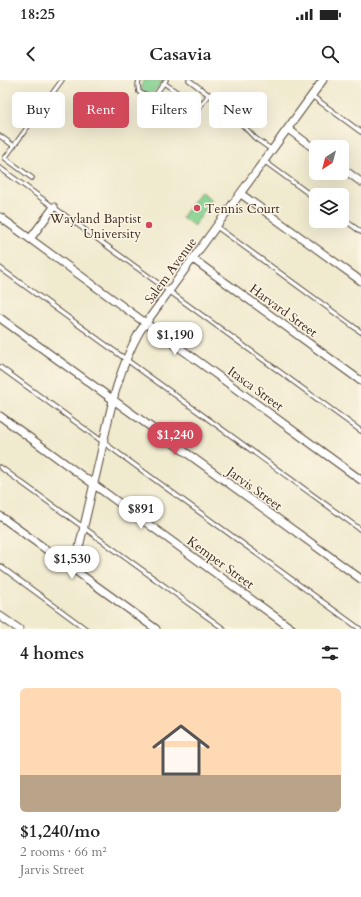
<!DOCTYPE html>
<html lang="en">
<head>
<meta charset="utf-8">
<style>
	body { margin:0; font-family:Cardo,serif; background:#f2f2f2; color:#222; height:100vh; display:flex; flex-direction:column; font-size:15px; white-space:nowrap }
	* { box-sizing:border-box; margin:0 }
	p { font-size:13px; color:#767676 }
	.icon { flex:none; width:22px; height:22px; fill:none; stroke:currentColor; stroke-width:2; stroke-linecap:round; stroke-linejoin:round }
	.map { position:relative; height:549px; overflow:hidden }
	.side { display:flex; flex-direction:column; background:#fff; flex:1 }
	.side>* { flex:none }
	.banner { position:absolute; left:12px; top:12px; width:337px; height:36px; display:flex; gap:8px }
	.needle { width:26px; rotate:216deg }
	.fabs { position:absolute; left:309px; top:60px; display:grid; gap:8px }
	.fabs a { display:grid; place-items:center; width:40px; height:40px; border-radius:6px; background:#fff; box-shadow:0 4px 16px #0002; font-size:20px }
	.price { position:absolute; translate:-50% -34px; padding:0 9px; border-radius:14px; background:#fff; color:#222; font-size:13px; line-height:26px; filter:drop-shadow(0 1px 2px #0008) }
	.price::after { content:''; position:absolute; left:50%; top:24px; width:12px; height:9px; margin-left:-6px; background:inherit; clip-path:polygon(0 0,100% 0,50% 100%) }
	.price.selected { background:#d1495b; color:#fff }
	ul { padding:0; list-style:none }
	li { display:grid; align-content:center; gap:8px; height:212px; padding:0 20px }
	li+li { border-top:1px solid #e0e0e0 }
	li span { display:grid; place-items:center; height:124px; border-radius:6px; color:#555 }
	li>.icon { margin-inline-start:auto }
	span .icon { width:72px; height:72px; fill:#fffc; stroke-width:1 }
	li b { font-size:17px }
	h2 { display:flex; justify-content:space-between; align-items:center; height:48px; padding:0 20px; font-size:17px }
	.pill { padding:0 14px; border-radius:6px; background:#fff; box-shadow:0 4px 16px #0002; font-size:14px; line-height:36px }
	.pill.selected { background:#d1495b; color:#fff }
	.status { display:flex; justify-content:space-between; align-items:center; height:28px; padding:0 20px; background:#fff; direction:ltr }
	.status svg { height:11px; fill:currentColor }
	header { display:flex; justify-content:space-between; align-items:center; height:52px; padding:0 20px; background:#fff; font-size:18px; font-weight:600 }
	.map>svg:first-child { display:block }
	.green { fill:#83d190; stroke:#5f7e57 }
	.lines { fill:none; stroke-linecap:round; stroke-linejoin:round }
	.lane-casing { stroke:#564739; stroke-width:5.5 }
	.street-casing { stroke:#564739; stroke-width:9 }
	.lane { stroke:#fff; stroke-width:3.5 }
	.street { stroke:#fff; stroke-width:7 }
	.poi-dot { fill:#d1495b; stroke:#fcf5e5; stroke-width:1.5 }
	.labels { text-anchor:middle; stroke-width:3; stroke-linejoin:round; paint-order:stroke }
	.poi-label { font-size:13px; fill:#3b2a1e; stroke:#fcf5e5; text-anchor:start }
	.street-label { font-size:13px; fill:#3b2a1e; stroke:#fcf5e5 }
</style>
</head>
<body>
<div class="status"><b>18:25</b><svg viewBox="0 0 49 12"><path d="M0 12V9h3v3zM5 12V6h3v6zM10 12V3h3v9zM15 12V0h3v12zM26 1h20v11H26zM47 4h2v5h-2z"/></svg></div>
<header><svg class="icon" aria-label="back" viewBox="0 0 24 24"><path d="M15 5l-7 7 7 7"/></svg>Casavia<svg class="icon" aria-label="search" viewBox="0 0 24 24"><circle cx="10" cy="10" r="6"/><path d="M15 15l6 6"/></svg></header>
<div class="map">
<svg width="361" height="549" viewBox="0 0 361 549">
	<rect width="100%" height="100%" fill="#fcf5e5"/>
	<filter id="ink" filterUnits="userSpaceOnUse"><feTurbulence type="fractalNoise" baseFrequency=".025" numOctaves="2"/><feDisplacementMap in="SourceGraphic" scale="8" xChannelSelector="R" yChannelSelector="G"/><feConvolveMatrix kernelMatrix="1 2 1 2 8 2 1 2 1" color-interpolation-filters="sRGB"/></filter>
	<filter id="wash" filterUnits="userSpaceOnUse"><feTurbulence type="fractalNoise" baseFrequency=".012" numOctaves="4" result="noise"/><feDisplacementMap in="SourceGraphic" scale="16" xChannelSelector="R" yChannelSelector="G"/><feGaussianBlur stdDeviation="0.9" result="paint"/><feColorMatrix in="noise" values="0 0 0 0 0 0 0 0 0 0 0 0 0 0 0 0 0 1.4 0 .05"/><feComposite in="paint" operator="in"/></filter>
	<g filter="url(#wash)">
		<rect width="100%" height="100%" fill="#f0eacf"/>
		<path class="green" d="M143 0H163C158 7 149 22 141 8Z
			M200 111 212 120 194 146 182 137Z"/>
	</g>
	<g filter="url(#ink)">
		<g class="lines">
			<g class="lane-casing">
				<path id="lane" d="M139 0 138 5 139 12 148 17 156 14 166 0
					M189 0 225 27 255 58 272 70
					M164 3 199 28 209 14
					M312 16 361 52
					M0 56 14 66
					M264 81 316 119
					M0 88 361 351
					M32 98 5 78 62 0
					M342 138 361 152
					M217 147 361 252
					M0 188 361 450
					M0 287 360 549
					M0 387 224 549
					M0 486 86 549"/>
			</g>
			<g class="street-casing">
				<path id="street" d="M288 49 316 70
					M342 88 361 102
					M241 114 361 201
					M0 137 361 400
					M30 159 54 127
					M193 179 361 301
					M0 238 361 499
					M0 336 292 549
					M0 436 156 549
					M74 489C83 450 92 412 101 373 110 331 118 289 140 251L323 0
					M0 536 19 549"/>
			</g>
			<use href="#lane" class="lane"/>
			<use href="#street" class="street"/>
		</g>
	</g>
	<g class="poi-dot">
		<circle cx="197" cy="128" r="4"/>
		<circle cx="149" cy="145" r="4"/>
	</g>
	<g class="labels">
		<g class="poi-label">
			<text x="205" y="133">Tennis Court</text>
			<text x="141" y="143" text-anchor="end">Wayland Baptist<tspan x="141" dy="15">University</tspan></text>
		</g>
		<g class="street-label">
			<text transform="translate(170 190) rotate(-54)" y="5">Salem Avenue</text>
			<text transform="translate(284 230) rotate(36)" y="5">Harvard Street</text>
			<text transform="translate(256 308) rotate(36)" y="5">Itasca Street</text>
			<text transform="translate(255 408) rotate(36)" y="5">Jarvis Street</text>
			<text transform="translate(221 482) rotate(36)" y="5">Kemper Street</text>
		</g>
	</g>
</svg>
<div class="fabs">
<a><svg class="needle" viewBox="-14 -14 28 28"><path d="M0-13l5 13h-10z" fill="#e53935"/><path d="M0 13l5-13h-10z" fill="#767676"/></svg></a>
<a><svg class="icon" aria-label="layers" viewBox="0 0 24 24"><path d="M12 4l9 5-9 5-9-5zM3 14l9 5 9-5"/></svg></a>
</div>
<b class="price" style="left:175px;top:276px">$1,190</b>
<b class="price selected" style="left:175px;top:376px">$1,240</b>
<b class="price" style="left:141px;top:450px">$891</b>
<b class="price" style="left:72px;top:500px">$1,530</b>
<div class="banner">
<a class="pill">Buy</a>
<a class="pill selected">Rent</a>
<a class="pill">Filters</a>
<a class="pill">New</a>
</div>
</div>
<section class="side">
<h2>4 homes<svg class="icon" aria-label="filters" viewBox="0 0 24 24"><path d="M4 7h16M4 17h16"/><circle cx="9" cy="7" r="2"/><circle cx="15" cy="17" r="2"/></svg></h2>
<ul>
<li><span style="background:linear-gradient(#ffd9b3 70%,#b9a48a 0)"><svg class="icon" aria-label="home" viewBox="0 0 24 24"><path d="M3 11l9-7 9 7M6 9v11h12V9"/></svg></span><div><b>$1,240/mo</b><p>2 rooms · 66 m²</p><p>Jarvis Street</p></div></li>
</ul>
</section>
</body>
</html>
